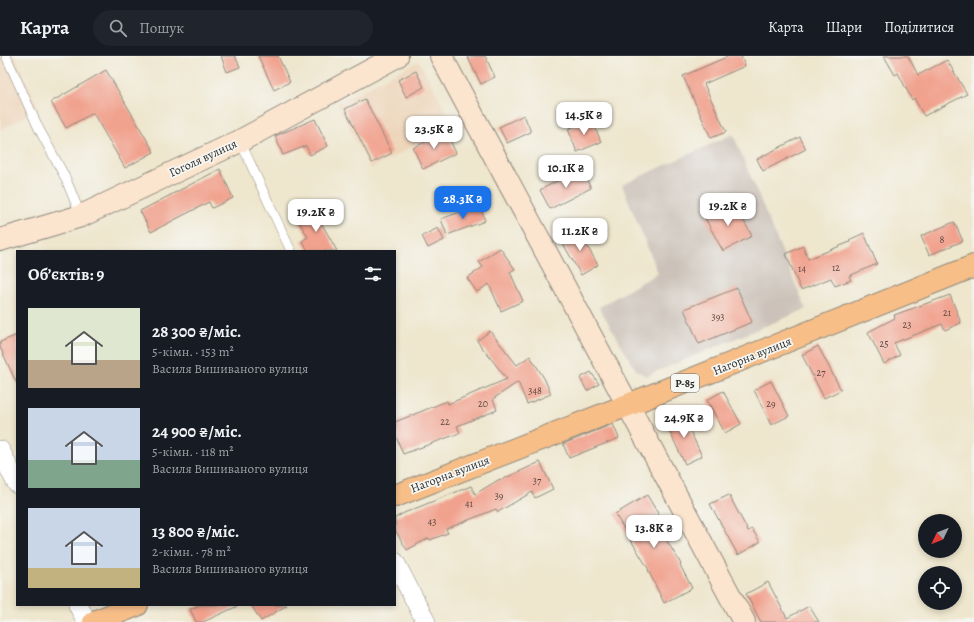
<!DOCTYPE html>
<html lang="uk">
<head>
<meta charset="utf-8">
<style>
	body { margin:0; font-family:Alegreya,serif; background:#20242c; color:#f1f3f6; height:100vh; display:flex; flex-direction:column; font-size:15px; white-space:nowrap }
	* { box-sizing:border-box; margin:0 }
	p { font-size:13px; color:#9ea1a6 }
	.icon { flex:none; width:22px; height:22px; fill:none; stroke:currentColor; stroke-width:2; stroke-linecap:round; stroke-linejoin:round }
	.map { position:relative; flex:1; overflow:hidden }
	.sheet { position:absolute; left:16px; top:194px; width:380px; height:356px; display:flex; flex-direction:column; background:#171b24; border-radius:0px; box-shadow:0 2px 6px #0003 }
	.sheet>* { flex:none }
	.needle { width:26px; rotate:227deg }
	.controls { position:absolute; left:918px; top:458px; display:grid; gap:8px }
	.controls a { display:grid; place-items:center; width:44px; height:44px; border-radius:50%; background:#171b24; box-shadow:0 2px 6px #0003; font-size:20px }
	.price { position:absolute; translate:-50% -34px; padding:0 9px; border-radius:8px; background:#fff; color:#222; font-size:13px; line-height:26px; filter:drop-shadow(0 1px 2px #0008) }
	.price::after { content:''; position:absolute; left:50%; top:24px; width:12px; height:9px; margin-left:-6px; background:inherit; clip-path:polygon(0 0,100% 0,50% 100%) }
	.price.selected { background:#1a73e8; color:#fff }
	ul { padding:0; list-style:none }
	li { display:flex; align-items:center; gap:12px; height:100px; padding:0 12px }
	li span { display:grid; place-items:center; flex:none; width:112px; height:80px; border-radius:0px; color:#555 }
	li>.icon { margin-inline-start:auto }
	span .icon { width:48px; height:48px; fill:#fffc; stroke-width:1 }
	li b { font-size:17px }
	h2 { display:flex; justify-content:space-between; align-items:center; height:48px; padding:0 12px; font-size:17px }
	header { display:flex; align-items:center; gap:24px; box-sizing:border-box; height:56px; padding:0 20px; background:#171b24; border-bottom:1px solid #363941 }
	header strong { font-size:19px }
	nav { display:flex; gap:22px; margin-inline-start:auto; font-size:14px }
	.search { width:280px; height:36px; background:#20242c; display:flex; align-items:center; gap:10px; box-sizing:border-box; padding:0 14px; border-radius:22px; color:#9ea1a6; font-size:15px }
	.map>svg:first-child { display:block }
	.built { fill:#eed6bb }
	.industrial { fill:#ccc2b9 }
	.building { fill:#f1a28e }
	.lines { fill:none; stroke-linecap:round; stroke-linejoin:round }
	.lane-casing { stroke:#8c887c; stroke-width:10 }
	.street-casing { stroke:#8c887c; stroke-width:20 }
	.secondary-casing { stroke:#8c887c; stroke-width:24 }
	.primary-casing { stroke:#8c887c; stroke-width:24 }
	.lane { stroke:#fff; stroke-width:9 }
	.street { stroke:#fff; stroke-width:19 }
	.secondary { stroke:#fce5cf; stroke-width:22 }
	.primary { stroke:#f7be88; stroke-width:22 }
	.labels { text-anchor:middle; stroke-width:3.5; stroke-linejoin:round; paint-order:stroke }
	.number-label { font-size:10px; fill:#5c4944 }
	.shield { fill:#f6f6f2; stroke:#686867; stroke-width:1 }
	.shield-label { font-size:11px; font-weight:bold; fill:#2b2b2b }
	.street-label { font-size:12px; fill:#2b2b2b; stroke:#f6f6f2 }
</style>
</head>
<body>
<header>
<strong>Карта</strong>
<div class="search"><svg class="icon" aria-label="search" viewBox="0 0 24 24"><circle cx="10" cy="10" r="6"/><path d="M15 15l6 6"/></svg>Пошук</div>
<nav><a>Карта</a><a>Шари</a><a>Поділитися</a></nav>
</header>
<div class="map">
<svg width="974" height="566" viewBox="0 0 974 566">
	<rect width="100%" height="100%" fill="#f6f6f2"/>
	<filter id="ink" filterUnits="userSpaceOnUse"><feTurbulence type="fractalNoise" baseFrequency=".025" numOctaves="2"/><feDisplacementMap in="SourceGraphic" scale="8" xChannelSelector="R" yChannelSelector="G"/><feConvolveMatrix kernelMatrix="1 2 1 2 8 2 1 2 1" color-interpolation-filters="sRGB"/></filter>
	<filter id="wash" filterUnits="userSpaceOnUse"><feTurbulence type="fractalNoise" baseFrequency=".012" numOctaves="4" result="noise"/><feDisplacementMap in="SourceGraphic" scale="16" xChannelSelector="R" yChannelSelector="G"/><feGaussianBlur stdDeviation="0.9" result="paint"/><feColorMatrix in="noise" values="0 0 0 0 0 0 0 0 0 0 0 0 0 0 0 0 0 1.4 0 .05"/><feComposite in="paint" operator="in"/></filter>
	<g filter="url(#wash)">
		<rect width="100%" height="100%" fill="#eee6cd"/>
		<path class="built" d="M0 0H15L39 53 0 74Z
			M419 5 454 69 370 113 337 47Z"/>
		<path class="industrial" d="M733 78 806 253 646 320 636 314 599 251 658 217 622 129Z"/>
		<g id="blocks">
			<path class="building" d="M221 0H235L240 11 227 16Z
				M258 0H278L290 26 274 34Z
				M467 0H485L495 21 481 28Z
				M729 0H741L745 10 704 28 726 76 711 82 683 20Z
				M884 0H908L918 19 947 4 967 38 924 60 914 42 912 44 898 17 895 19Z
				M106 14 154 96 125 112 93 57 66 72 51 46Z
				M416 15 424 31 406 41 398 24Z
				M365 43 392 97 372 107 345 53Z
				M524 59 531 76 507 87 499 71Z
				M315 63 328 90 310 99 306 90 283 99 275 80Z
				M592 63 601 86 577 96 568 73Z
				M446 76 456 97 423 113 413 92Z
				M800 81 806 93 763 115 757 103Z
				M220 113 233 142 212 152 209 146 151 176 140 155Z
				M581 113 591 132 550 153 540 134Z
				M734 147 752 180 723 195 705 162Z
				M480 149 485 165 447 179 441 163Z
				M316 153 324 167 322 168 337 195H308L302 185 308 181 298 164Z
				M954 166 963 185 929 199 921 180Z
				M438 172 444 184 428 192 422 180Z
				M578 174 598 209 581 219 561 184Z
				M864 177 877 208 849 220 851 224 835 230 831 222 801 234 786 198 803 190 808 203 850 186 849 184Z
				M500 192 515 213 510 216 523 245 501 255 489 228 477 236 467 222 483 211 479 206Z
				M737 232 752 266 699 288 684 253Z
				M950 239 961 267 945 274 942 268 894 287 900 299 884 308 868 276 895 262 894 259Z
				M490 275 517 309 530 300 544 322 551 338 527 348 518 326 493 343 497 354 457 370 460 377 403 398 395 378V366L447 345 448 348 507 323 477 285Z
				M17 279V328L0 291V286Z
				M818 290 841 334 824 342 802 299Z
				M591 316 599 328 587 335 580 322Z
				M771 325 789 360 771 369 754 334Z
				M723 335 741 368 725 377 707 344Z
				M682 358 702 400 685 408 665 366Z
				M613 368 619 382 569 402 563 388Z
				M540 406 553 433 535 442 532 436 498 456 496 453 446 473 448 477 430 484 429 482 407 494 395 474V462L404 457 471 430 475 438 500 423 501 424Z
				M647 439 659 459 653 462 681 508 680 509 692 532 664 547 648 514H649L615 458Z
				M729 439 748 475 752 473 760 486 738 499 710 448Z
				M768 526 787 562 809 550 819 566H761L746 538Z
				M200 549H240L203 566H196L190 553Z
				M251 549H287L261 565Z"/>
		</g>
	</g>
	<g filter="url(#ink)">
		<use href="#blocks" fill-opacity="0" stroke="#8c887c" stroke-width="1"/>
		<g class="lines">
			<g class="lane-casing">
				<path id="lane" d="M6 0 39 73 65 121 81 160
					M240 85 291 195"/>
			</g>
			<g class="street-casing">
				<path id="street" d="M0 394 17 428
					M395 506 426 566
					M78 549 87 566"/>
			</g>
			<g class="secondary-casing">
				<path id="secondary" d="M441 0 744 566
					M0 184 81 160 240 85 397 0"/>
			</g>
			<g class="primary-casing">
				<path id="primary" d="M395 440 628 349 974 210
					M94 566 137 549"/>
			</g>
			<use href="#lane" class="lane"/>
			<use href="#street" class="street"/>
			<use href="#secondary" class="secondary"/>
			<use href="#primary" class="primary"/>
		</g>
	</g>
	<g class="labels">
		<g class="number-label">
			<text x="942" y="187">8</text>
			<text x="836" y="215">12</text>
			<text x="802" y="216">14</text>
			<text x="947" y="260">21</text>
			<text x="718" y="264">393</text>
			<text x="907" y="272">23</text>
			<text x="884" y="291">25</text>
			<text x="821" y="320">27</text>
			<text x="535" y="338">348</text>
			<text x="483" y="351">20</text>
			<text x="771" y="351">29</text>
			<text x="445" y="369">22</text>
			<text x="537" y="428">37</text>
			<text x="499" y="443">39</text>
			<text x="469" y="451">41</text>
			<text x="432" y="469">43</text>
		</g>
		<rect class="shield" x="671" y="318" width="28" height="18" rx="3"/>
		<g class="shield-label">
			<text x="685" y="331">Р-85</text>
		</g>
		<g class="street-label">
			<text transform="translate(203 102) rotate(-25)" y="4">Гоголя вулиця</text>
			<text transform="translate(752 300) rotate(-22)" y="4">Нагорна вулиця</text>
			<text transform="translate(450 418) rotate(-21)" y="4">Нагорна вулиця</text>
		</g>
	</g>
</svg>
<div class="controls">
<a><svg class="needle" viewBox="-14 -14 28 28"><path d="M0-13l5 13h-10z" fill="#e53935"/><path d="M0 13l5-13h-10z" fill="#9ea1a6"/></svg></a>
<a><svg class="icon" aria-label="locate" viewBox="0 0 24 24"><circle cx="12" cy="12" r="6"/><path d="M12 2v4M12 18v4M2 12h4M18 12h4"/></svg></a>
</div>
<b class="price" style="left:584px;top:80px">14.5K ₴</b>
<b class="price" style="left:434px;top:94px">23.5K ₴</b>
<b class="price" style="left:566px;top:133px">10.1K ₴</b>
<b class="price selected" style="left:463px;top:164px">28.3K ₴</b>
<b class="price" style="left:728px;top:171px">19.2K ₴</b>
<b class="price" style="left:316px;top:177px">19.2K ₴</b>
<b class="price" style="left:580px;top:196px">11.2K ₴</b>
<b class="price" style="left:684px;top:383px">24.9K ₴</b>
<b class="price" style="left:654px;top:493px">13.8K ₴</b>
<section class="sheet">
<h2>Об’єктів: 9<svg class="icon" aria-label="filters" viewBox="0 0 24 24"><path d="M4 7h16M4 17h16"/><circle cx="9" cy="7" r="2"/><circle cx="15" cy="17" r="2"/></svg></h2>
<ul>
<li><span style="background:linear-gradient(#dfe7d0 65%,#b9a48a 0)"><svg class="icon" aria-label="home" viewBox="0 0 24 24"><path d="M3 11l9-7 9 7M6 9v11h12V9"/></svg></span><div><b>28 300 ₴/міс.</b><p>5-кімн. · 153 m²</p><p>Василя Вишиваного вулиця</p></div></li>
<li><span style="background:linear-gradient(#c9d6e8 65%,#7fa58c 0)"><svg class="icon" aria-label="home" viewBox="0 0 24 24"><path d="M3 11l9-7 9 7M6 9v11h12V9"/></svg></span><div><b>24 900 ₴/міс.</b><p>5-кімн. · 118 m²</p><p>Василя Вишиваного вулиця</p></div></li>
<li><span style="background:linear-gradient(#c9d6e8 75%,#c2b280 0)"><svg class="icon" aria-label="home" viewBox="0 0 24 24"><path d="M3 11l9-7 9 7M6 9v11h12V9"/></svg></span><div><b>13 800 ₴/міс.</b><p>2-кімн. · 78 m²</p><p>Василя Вишиваного вулиця</p></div></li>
</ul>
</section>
</div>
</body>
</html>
